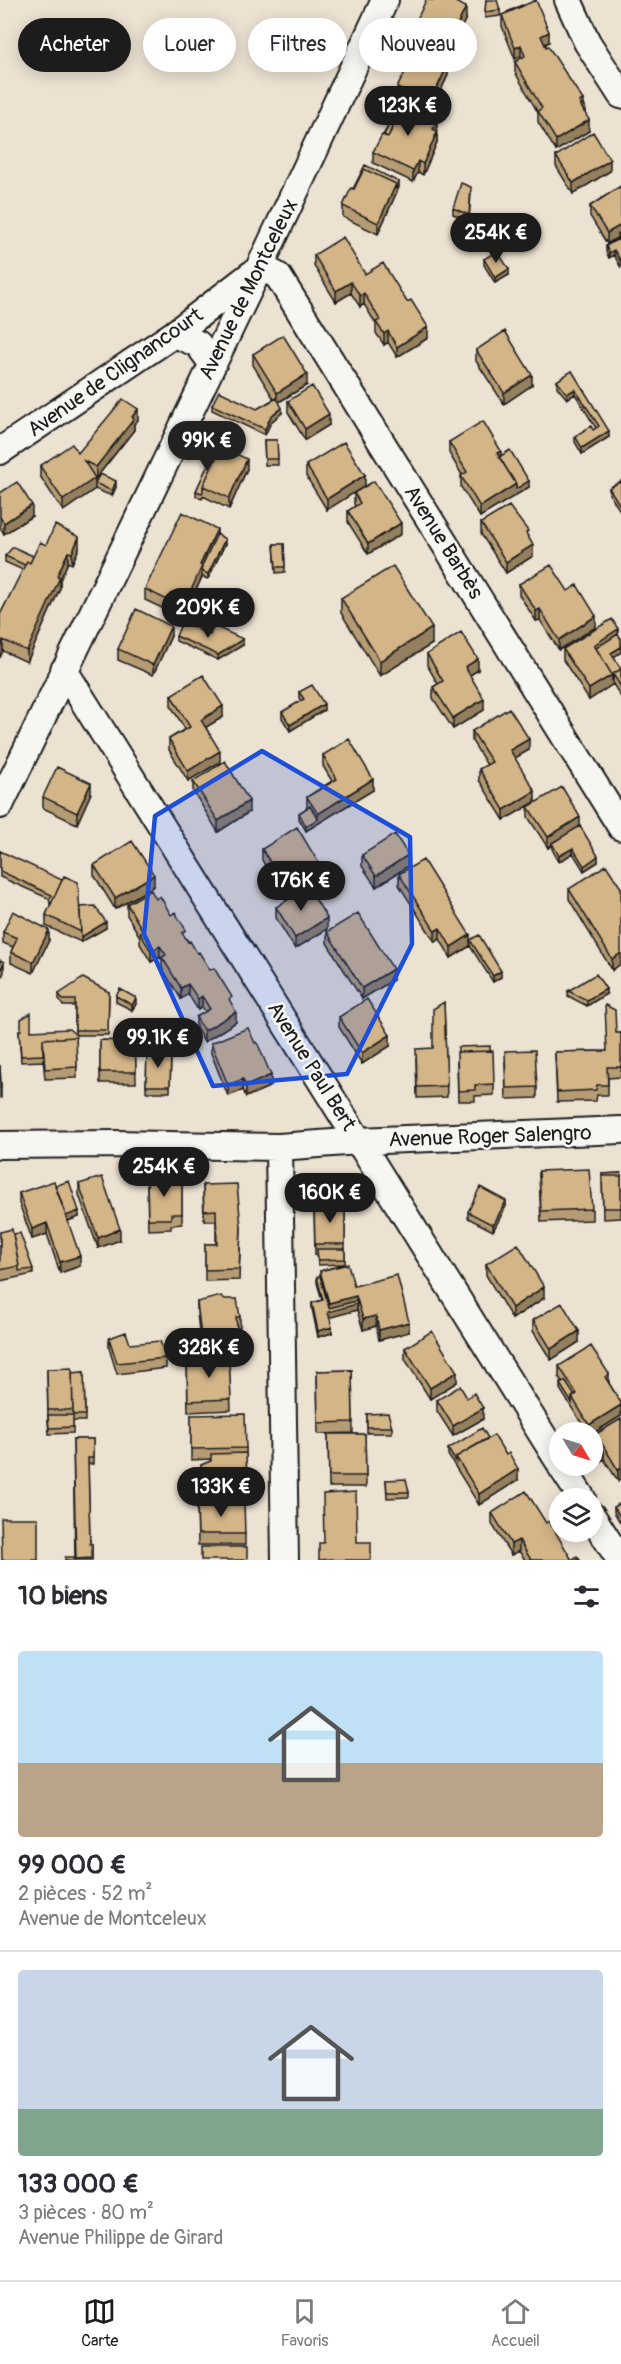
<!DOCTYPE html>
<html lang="fr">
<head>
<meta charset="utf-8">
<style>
	body { margin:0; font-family:Pangolin,sans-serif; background:#f7f7f7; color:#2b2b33; height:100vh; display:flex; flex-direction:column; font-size:22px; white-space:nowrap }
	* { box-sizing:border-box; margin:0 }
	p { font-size:20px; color:#7c7c81 }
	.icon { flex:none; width:33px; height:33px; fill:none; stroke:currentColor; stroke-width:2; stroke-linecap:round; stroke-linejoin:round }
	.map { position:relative; height:1560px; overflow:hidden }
	.details { display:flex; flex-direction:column; background:#fff; flex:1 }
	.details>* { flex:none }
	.hud { position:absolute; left:18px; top:18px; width:585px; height:54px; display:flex; gap:12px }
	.needle { width:39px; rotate:128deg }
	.fabs { position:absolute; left:549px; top:1422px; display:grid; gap:12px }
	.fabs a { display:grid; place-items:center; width:54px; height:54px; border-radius:50%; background:#fff; box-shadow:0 3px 15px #0003; font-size:30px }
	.price { position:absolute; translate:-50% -51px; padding:0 14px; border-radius:21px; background:#1c1c1c; color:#fff; font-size:20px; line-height:39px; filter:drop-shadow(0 2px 3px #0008) }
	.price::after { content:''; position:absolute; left:50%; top:36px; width:18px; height:14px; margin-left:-9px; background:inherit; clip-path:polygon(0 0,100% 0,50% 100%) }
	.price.current { background:#222; color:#fff }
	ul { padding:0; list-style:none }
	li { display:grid; align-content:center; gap:12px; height:318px; padding:0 18px }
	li+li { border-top:2px solid #e1e1e2 }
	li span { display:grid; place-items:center; height:186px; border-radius:6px; color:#555 }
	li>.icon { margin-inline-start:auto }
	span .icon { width:108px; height:108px; fill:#fffc; stroke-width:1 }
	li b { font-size:26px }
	h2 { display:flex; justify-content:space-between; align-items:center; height:72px; padding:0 18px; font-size:26px }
	.chip { padding:0 21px; border-radius:27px; background:#fff; box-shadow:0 3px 15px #0003; font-size:21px; line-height:54px }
	.chip.current { background:#1c1c1c; color:#fff }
	.dock { display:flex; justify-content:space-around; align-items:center; height:84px; border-top:2px solid #e1e1e2; background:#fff; font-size:16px; color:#7c7c81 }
	.dock a { display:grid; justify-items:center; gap:3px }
	.dock .current { color:#1c1c1c }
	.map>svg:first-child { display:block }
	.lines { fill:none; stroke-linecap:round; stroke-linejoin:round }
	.street-casing { stroke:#1c1c1c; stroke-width:30 }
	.street { stroke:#f6f6f2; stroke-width:26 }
	.wall { fill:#b69c75; stroke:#1c1c1c; stroke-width:1.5 }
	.shaded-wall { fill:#947f5f; stroke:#1c1c1c; stroke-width:1.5 }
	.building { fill:#d4b588; stroke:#1c1c1c; stroke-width:1.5 }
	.marked { fill:#1d4ed8; fill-opacity:0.2; stroke:#1d4ed8; stroke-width:4.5; stroke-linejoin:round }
	.labels { text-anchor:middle; stroke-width:5; stroke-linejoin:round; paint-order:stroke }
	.street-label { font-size:21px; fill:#1c1c1c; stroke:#f6f6f2 }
</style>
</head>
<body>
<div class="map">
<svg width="621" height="1560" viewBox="0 0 621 1560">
	<rect width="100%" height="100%" fill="#ece2d2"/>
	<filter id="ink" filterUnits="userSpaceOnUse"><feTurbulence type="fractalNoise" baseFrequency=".0167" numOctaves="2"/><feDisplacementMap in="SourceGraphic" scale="12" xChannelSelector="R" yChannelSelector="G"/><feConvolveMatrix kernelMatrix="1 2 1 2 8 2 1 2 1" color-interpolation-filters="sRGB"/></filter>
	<g filter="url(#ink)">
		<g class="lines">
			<g class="street-casing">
				<path id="street" d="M568 0 587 42 621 95
					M260 266 278 276 621 827
					M174 334 198 344 212 363
					M0 451 174 334 252 274
					M64 670 560 1463
					M0 805 264 258 385 0
					M0 1145 114 1144 279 1147 359 1141 621 1130
					M279 1147 285 1560
					M561 1466 582 1498
					M592 1516 620 1560"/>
			</g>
			<use href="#street" class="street"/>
		</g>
		<path class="wall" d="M486 0 500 10V16L485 18Z
			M502 15 549 42 545 45 583 105 586 115 589 131 556 151 538 122V113L515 72V62L522 58 521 56 515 59 502 26Z
			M466 18 449 53 414 36V26Z
			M418 54 448 75 430 114 397 99V88L411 64Z
			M389 120 437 130V142L423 175 418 172 413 182 373 163V152L389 125Z
			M556 156 610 171 573 194 556 166Z
			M621 186V268L614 255 609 258 606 252V246L618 239V237L607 244 590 216V206Z
			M399 187 378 234 343 217V206L353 189Z
			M471 193 469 221 453 214V208Z
			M314 255 365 274 428 338 397 357 388 342 384 345 376 333V324L364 304 360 307 351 293 336 302 314 266Z
			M484 259 509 275 495 283 484 265Z
			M476 350 532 385 504 404 476 361Z
			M253 354 307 385 279 402 282 413 271 422 265 435 212 410V405L257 409 274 399 253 365Z
			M572 371 609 437 582 454 575 442V436L593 430 596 428 575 394 567 399 557 387V381Z
			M288 401 329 425 305 440 288 412Z
			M138 420 134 424V430L96 478 94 477 95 483 116 487 112 496 95 489 63 511 40 476V466L78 453Z
			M264 440H277L278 465H265Z
			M449 442 501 456 529 487 480 517 461 487V476L462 475 449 453Z
			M215 449 247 469 229 509 203 496 202 499 196 496V491Z
			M306 465 365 475 327 510 306 476Z
			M621 481V512L609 494V488Z
			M0 493 32 516 4 534 0 527Z
			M354 493 401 534 368 554 348 522V511L355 506 354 504Z
			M481 523 533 556 506 573 481 534Z
			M217 534 225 544 208 579 202 577 183 618 145 600V589Z
			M274 544H284L285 572 276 573Z
			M46 545 79 548 72 564 68 562 60 580V588L27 662 3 651 0 615 23 570 5 562V556H33Z
			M519 584 568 591 596 627 559 650 540 620 536 621 519 595Z
			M341 598 432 644 380 676 341 613Z
			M618 634 621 639V652L613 657 621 669V697L613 684 589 700 563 660V649Z
			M210 635 243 645 218 660 176 641V636Z
			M171 636 153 675 118 660V649Z
			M427 654 478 670 470 675 484 710 453 729 433 698V687L438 684 427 665Z
			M299 692 324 710 290 731 282 718V712L301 701 299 698Z
			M171 695 223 717 206 727 220 762 188 781 169 750V739L185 729 171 706Z
			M472 731 529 750 515 758 535 802 504 820 479 780V769L487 765 472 741Z
			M323 755 373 790 306 831 299 819V813L307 808V797L332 781 323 766Z
			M193 781 249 812 218 832 193 791Z
			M91 793 77 824 43 808V797Z
			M528 807 580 826 598 862 584 871 573 853 559 862 552 849V845L548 848 528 817Z
			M262 849 321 877 286 899 262 860Z
			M0 851 80 907 106 928 81 942 46 926V915L50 907V899L0 877Z
			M362 855 408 866 376 887 362 866Z
			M94 865 154 886 115 909 94 875Z
			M399 874 470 940 501 977 493 982 470 946 451 958 440 939 435 942 399 885Z
			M621 888 612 970 569 899V889Z
			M156 899 197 953 232 1005 236 1022 204 1042 196 1028V1017L206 1012 202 1007 198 1010 188 994 181 999 162 968V960L160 957 151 962 140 944V937L127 915V904Z
			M276 907 327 929 295 949 276 918Z
			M3 932 49 940 33 973 11 963V952L13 947 3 943Z
			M327 932 393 980 362 999 327 943Z
			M568 991 606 994 587 1006 568 996Z
			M109 992 108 1035H76L77 1078 45 1079 43 1058V1061L21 1062 19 1030 75 1034V1006H63L59 999V994Z
			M116 996 136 1004 132 1010 116 1002Z
			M444 1002 447 1097 417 1098 416 1059 433 1048Z
			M339 1017 390 1046 362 1064 339 1027Z
			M616 1033H621V1077L608 1078V1095H597L596 1101 557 1102 555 1052 606 1051Z
			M135 1036 136 1083H100V1040L120 1041Z
			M211 1043 271 1086 246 1097 243 1090 228 1096 211 1053Z
			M147 1052 171 1053 170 1092H146Z
			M505 1062 537 1087V1098L506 1099Z
			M457 1063 494 1084V1095L475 1096V1101H458Z
			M0 1065 1 1088V1098H0Z
			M539 1171 592 1209V1220L541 1222Z
			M621 1173V1218L603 1219 602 1174Z
			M147 1179H182V1224L171 1225V1229L148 1230Z
			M79 1184 120 1240 98 1248 79 1195Z
			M203 1185 241 1227 239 1280 205 1281V1244H216V1221H204Z
			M55 1186 79 1217 68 1221 80 1266 60 1273 47 1234 32 1239 19 1203V1193Z
			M314 1205 345 1210V1264L354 1286 409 1332 379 1340 376 1326 363 1330 357 1310 329 1317 332 1333 318 1337 312 1309V1303L322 1300 317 1283V1277L320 1276V1271L344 1264 318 1265 317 1255H315Z
			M506 1206 493 1231 468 1218V1212Z
			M0 1232 13 1234 33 1269V1274L0 1281Z
			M486 1264 544 1298 512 1319 486 1275Z
			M197 1302 240 1317V1328H237L239 1349V1360L229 1361 231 1410 188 1412 187 1359H202L197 1313Z
			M533 1320 579 1342 551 1360 533 1331Z
			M109 1338 166 1358V1368L117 1374 109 1348Z
			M405 1348 457 1382 430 1399 405 1359Z
			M559 1366 609 1383 621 1403V1416L592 1434V1432H587L560 1389V1384L562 1382 559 1377Z
			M47 1369 72 1373 84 1372 85 1421H73V1433L49 1434 48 1421Z
			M352 1370 353 1433 318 1434 317 1371Z
			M467 1398 483 1419 453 1436 437 1411V1400Z
			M367 1414 392 1427V1433H367Z
			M191 1415 246 1448 247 1495 199 1496 198 1479H201V1465L211 1461V1459L191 1460Z
			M621 1419 618 1481 604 1459 601 1461 592 1447V1441L596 1439V1434Z
			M328 1434H365L366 1487H329Z
			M488 1438 506 1455 518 1480 479 1505 448 1455V1449Z
			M73 1439H93V1464H88L90 1544H92V1560H75Z
			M386 1480 409 1492V1497L387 1498Z
			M197 1503 245 1534V1545H198Z
			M621 1503V1524L614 1512V1507Z
			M492 1513 546 1523 572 1560H525L519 1551 511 1555 492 1524Z"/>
		<path class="shaded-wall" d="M466 7V18L449 53V42Z
			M549 32V42L541 46V36Z
			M521 45V56L515 59V48Z
			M448 64V75L430 114V103Z
			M583 100V111L579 102Z
			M437 119V130L433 140V129Z
			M589 120V131L556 151V140Z
			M437 132V142L423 175V164Z
			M610 160V171L573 194V183Z
			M418 161V172L413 182V171Z
			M399 182V187L378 234V223L396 184Z
			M621 225V236L618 234V237L607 244V233Z
			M614 250V255L609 258V253Z
			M509 269V275L495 283V278Z
			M351 282V293L336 302V291Z
			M364 293V304L360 307V296Z
			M428 327V338L397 357V347Z
			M388 331V342L384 345V334Z
			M307 374V385L277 403V393Z
			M532 375V385L504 404V393Z
			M575 389V394L567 399V394Z
			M282 408V413L271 422 265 435V429L271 416Z
			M138 409V420L134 424V430L96 478V467Z
			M329 414V425L305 440V429Z
			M609 431V437L582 454V448Z
			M501 451V461L497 453Z
			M247 459V469L229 509V498Z
			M365 475V486L327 510V499Z
			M95 478V489L63 511V500Z
			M116 481V487L112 496V491Z
			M529 481V487L480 517V507L516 484Z
			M32 505V516L4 534V523Z
			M401 523V534L368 554V544Z
			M217 529V540L202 570V577L183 618V608L200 565Z
			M79 537V548L72 564V553Z
			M225 539V544L208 579V574Z
			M533 545V556L506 573V562Z
			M68 552V562L60 580V588L27 662V651L57 576Z
			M540 609V620L536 621V611Z
			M596 616V627L559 650V640Z
			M171 626V636L153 675V665Z
			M432 628V644L380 676V661Z
			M618 629V640L594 650V645Z
			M243 639V645L218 660V655Z
			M3 640V651L0 658V647Z
			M621 647V652L611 659V653Z
			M478 659V670L465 678V667Z
			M612 675 613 679V684L589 700V689Z
			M484 699V710L453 729V718Z
			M324 704V710L290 731V725Z
			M223 706V717L201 730V720Z
			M529 739V750L510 761V750Z
			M220 751V762L188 781V771Z
			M373 779V790L306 831V826L318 819V814Z
			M91 783V793L77 824V813Z
			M535 791V802L504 820V810Z
			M249 801V812L218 832V821Z
			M580 817V828L552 843V845L548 848V837Z
			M573 848V853L559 862V856Z
			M408 855V866L376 887V876Z
			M598 856V862L584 871V866Z
			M321 867V877L286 899V888Z
			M154 875V886L115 909V898Z
			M327 918V929L295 949V938Z
			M106 922V928L81 942V937Z
			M440 928V939L435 942V931Z
			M49 930V940L33 973V962Z
			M470 935V946L451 958V947Z
			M160 946V957L151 962V951Z
			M621 953V964L612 970V959Z
			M4 962V972L0 982V971Z
			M393 969V980L362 999V988Z
			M501 971V977L493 982V976Z
			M188 984V994L181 999V988Z
			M606 989V994L587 1006V1000Z
			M202 996V1007L198 1010V999Z
			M136 998V1004L132 1010V1005Z
			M236 1012V1022L204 1042V1031Z
			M390 1035V1046L362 1064V1053Z
			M271 1075V1086L246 1097V1086Z
			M243 1079V1090L228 1096V1085Z
			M506 1201V1206L493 1231V1225Z
			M79 1211V1217L64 1222V1216Z
			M47 1223V1234L32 1239V1229Z
			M120 1229V1240L98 1248V1238Z
			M80 1256V1266L60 1273V1262Z
			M544 1287V1298L512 1319V1308Z
			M356 1296 357 1310 328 1318 329 1303Z
			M376 1316V1326L363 1330V1319Z
			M409 1322V1332L379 1340V1330Z
			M332 1327V1333L318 1337V1331Z
			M579 1331V1342L551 1360V1349Z
			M457 1372V1382L430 1399V1388Z
			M609 1374V1385L605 1377Z
			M621 1405V1416L592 1434V1432H589V1425Z
			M483 1408V1419L453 1436V1426Z
			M604 1453V1459L601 1461V1456Z
			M621 1468V1479L618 1481V1470Z
			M518 1469V1480L479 1505V1494Z
			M519 1540V1551L511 1555V1544Z"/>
		<path class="building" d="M426 0H451L466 7 449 42 414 26Z
			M486 0H497L500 10 485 12Z
			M536 0 549 32 541 36 546 47 548 46 583 100 579 102 589 120 556 140 538 111 542 108 515 62 525 56 521 45 515 48 502 15Z
			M522 5 523 6 507 13V12Z
			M420 50 448 64 430 103 397 88 409 64 413 65Z
			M416 53 418 54 413 65 411 64Z
			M397 101 437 119 433 129 437 132 423 164 418 161 413 171 373 152 382 135 388 137 394 123 389 120Z
			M583 105 586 110 584 112 581 106Z
			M389 125 393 127 388 137 384 135Z
			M593 132 610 160 573 183 556 156Z
			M365 165 399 182 396 190V184L364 169 354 189H353Z
			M364 169 396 184 378 223 343 206 351 188 354 189Z
			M461 183 471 187 469 215 453 208Z
			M621 186V225L607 233 590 206Z
			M621 232V239L618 234Z
			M343 237 365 274 383 263 407 302 411 300 428 327 397 347 388 331 384 334 376 322 380 320 364 293 360 296 351 282 336 291 314 255Z
			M618 239 621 244V262L614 250 609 253 606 246Z
			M497 251 509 269 495 278 484 259Z
			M505 331 532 375 504 393 476 350Z
			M283 335 307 374 277 393 253 354Z
			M572 371 609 431 582 448 575 436 591 426 593 430 599 426 575 389 567 394 557 381Z
			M312 386 329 414 305 429 288 401Z
			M219 391 257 409 277 398 282 408 271 416 265 429 212 405Z
			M123 399 138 409 132 417 134 419 96 467 84 461 95 478 63 500 40 466 72 444 78 453Z
			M483 421 501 451 497 453 516 484 480 507 461 476 467 472 449 442Z
			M264 440H277L278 459H265Z
			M344 442 365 475 327 499 306 465Z
			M221 447 247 459 229 498 203 486Z
			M215 449 219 451 203 486V491L202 493 196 491Z
			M510 450 529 481 516 489V484L499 457Z
			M100 474 116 481 112 491 95 483Z
			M374 481 401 523 368 544 348 511 360 503 354 493Z
			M621 481V507L609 488Z
			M17 482 32 505 4 523 0 517V493Z
			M509 506 528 531 526 533 533 545 506 562 481 523Z
			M182 512 217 529 200 565 202 566 183 608 145 589Z
			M55 525 79 537 72 553 68 552 57 576 60 577 27 651 3 640 0 647V615L27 561 30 563 40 542 46 545Z
			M217 534 225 539 208 574 202 571V566Z
			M274 544H284L285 567H276Z
			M13 547 33 556 30 563 27 561 25 565 5 556Z
			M551 565 568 591 577 585 596 616 559 640 540 609 536 611 519 584Z
			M393 566 432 628 380 661 341 598Z
			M136 609 171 626 153 665 118 649Z
			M612 619 618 629 594 645 612 675 589 689 563 649Z
			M182 622 210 635 214 626 243 639 218 655 176 636Z
			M461 632 478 659 465 667 484 699 453 718 433 687 443 681 427 654Z
			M618 634 621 639V647L611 653 621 669 613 674V679L612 680V675L596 648Z
			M621 669V687L613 674Z
			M203 675 223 706 201 720 220 751 188 771 169 739 190 727 171 695Z
			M312 685 324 704 290 725 282 712 304 699 299 692Z
			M509 708 529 739 510 750 535 791 504 810 479 769 492 762 472 731Z
			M349 739 373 779 318 814 307 797 337 779 323 755Z
			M225 761 249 801 218 821 193 781Z
			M57 767 91 783 77 813 43 797Z
			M562 787 580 817 548 837 528 807Z
			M310 806 318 819 306 826 299 813Z
			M580 826 598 856 584 866 573 848 559 856 552 843Z
			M297 827 321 867 286 888 262 849Z
			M395 834 408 855 376 876 362 855Z
			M132 841 154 875 115 898 94 865Z
			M0 851 62 880 51 904 49 900 52 895 0 871Z
			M423 860 470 935 451 947 440 928 435 931 399 874Z
			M606 865 621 888V953L612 959 569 889Z
			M64 876 78 882 81 932 46 915Z
			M308 887 327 918 295 938 276 907Z
			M151 890 156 899 160 896 171 915 175 912 186 930 182 933 188 942 190 941 197 953 199 952 210 970 214 968 232 997 229 999 236 1012 204 1031 196 1017 210 1009 202 996 198 999 188 984 181 988 162 957 166 955 160 946 151 951 140 933 143 931 127 904Z
			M95 906 106 922 81 937 80 907Z
			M13 911 49 930 33 962 11 952 17 938 3 932Z
			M358 913 393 969 362 988 327 932Z
			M479 935 501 971 493 976 470 940Z
			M0 960 4 962 0 971Z
			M596 974 606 989 587 1000 568 991Z
			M83 978 109 992 108 1030H75V1000H63L59 994Z
			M120 989 136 998 132 1005 116 996Z
			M367 999 390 1035 362 1053 339 1017Z
			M444 1002 447 1086 417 1087 416 1049 433 1048V1009Z
			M605 1005 615 1010 616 1033H621V1067H607L608 1085H597L596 1090 557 1092 555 1052 607 1051Z
			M31 1013V1031L69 1029 76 1035V1037L43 1039V1055L21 1056 19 1030H21V1019Z
			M248 1028 255 1043 257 1042 271 1075 246 1086 243 1079 228 1085 211 1043Z
			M120 1036H135L136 1072H100V1040L120 1041Z
			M76 1037 77 1067 45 1069 43 1039Z
			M490 1046V1051L458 1052V1047Z
			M535 1050 537 1087 506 1088 505 1051Z
			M493 1051 494 1084 475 1085V1090L458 1091 457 1052Z
			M147 1052 171 1053 170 1086H146Z
			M0 1065 1 1088H0Z
			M589 1169 592 1209 541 1211 539 1171Z
			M621 1173V1176H602V1181V1174Z
			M602 1176H621V1208H603Z
			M102 1177 120 1229 98 1238 79 1184Z
			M147 1179H182V1214H171V1219H148Z
			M54 1181 80 1256 60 1262 47 1223 32 1229 19 1193Z
			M69 1181 79 1211 66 1216 55 1186Z
			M237 1184 241 1227 239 1269 205 1270V1244H217L216 1210 204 1211 203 1185Z
			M480 1187 506 1201 493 1225 468 1212Z
			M337 1204 345 1210V1244H315L314 1205Z
			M12 1229 19 1266 0 1270V1232Z
			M20 1233 33 1269 19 1271V1266L13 1234Z
			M518 1244 544 1287 512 1308 486 1264Z
			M317 1249H345V1259L318 1260Z
			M348 1264 354 1286 397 1275 409 1322 379 1330 376 1316 363 1319 356 1296 329 1303 320 1271Z
			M320 1276 329 1308 356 1301 357 1304 328 1312 332 1327 318 1331 312 1303 323 1300 317 1277Z
			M221 1296 225 1299H237L240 1317H236L239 1349 203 1353 197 1302Z
			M562 1303 579 1331 551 1349 533 1320Z
			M432 1331 457 1372 430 1388 405 1348Z
			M126 1332 130 1344 160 1341 166 1358 117 1363 109 1338Z
			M591 1346 609 1374 605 1377 621 1403V1405L589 1425 572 1397 577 1394 559 1366Z
			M229 1358 231 1399 188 1401 187 1359Z
			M72 1368 73 1410H48L47 1369Z
			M352 1370 353 1422 318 1423 317 1371Z
			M84 1372 85 1415H73L72 1373Z
			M565 1381 575 1396 572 1397V1403L560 1384Z
			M460 1386 467 1398 474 1393 483 1408 453 1426 437 1400Z
			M388 1413 392 1427H367V1414Z
			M245 1414 246 1448 191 1449V1415Z
			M48 1415H73V1427L49 1428Z
			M621 1419V1468L618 1470 596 1434Z
			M482 1428 488 1438 456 1457V1462L448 1449Z
			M328 1434H365L366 1476H329Z
			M494 1435 506 1455 509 1453 518 1469 479 1494 456 1457Z
			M73 1439H93V1458H88L90 1544H92V1558L76 1559Z
			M596 1439 604 1453 601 1456 592 1442Z
			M246 1453 247 1484 211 1485V1473L201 1474V1465L211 1461V1454Z
			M198 1479H211V1490H199Z
			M406 1479 409 1492H387L386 1480Z
			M526 1491 546 1523 549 1521 572 1560H531L519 1540 511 1544 492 1513Z
			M356 1492 357 1542H371V1560H332V1559L319 1560V1543H324L323 1494Z
			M244 1502 245 1534H198L197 1503Z
			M621 1503V1518L614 1507Z
			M1 1518H38V1560H2Z
			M201 1547H247V1560H201Z
			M577 1556 580 1560H572Z
			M65 1557H75V1560H65Z"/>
	</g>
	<path class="marked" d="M262 751 410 837 412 944 347 1074 213 1086 144 934 155 816Z"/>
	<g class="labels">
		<g class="street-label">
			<text transform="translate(248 289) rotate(-64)" y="7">Avenue de Montceleux</text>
			<text transform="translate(115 372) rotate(-35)" y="7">Avenue de Clignancourt</text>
			<text transform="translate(444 542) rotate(58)" y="7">Avenue Barbès</text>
			<text transform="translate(312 1066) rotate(58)" y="7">Avenue Paul Bert</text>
			<text transform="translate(490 1136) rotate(-2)" y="7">Avenue Roger Salengro</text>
		</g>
	</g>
</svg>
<div class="fabs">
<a><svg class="needle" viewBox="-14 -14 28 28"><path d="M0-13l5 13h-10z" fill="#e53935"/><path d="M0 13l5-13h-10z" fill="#7c7c81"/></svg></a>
<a><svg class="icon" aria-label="layers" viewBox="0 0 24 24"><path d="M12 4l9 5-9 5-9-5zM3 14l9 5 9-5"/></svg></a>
</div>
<b class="price" style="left:408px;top:137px">123K €</b>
<b class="price" style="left:496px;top:264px">254K €</b>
<b class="price current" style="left:207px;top:472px">99K €</b>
<b class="price" style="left:208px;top:639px">209K €</b>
<b class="price" style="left:301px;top:912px">176K €</b>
<b class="price" style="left:158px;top:1069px">99.1K €</b>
<b class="price" style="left:164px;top:1198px">254K €</b>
<b class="price" style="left:330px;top:1224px">160K €</b>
<b class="price" style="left:209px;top:1379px">328K €</b>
<b class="price" style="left:221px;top:1518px">133K €</b>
<div class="hud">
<a class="chip current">Acheter</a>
<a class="chip">Louer</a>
<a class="chip">Filtres</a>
<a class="chip">Nouveau</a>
</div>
</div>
<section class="details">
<h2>10 biens<svg class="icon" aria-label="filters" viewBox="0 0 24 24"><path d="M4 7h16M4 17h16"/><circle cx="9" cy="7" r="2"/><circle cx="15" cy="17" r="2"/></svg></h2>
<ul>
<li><span style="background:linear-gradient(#bfe0f5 60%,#b9a48a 0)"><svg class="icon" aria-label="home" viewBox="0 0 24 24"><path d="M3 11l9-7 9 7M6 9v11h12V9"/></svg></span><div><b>99 000 €</b><p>2 pièces · 52 m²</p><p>Avenue de Montceleux</p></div></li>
<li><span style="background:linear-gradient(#c9d6e8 75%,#7fa58c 0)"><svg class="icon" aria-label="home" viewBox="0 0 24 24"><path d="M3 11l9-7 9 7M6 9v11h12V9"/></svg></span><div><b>133 000 €</b><p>3 pièces · 80 m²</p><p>Avenue Philippe de Girard</p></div></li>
</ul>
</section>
<nav class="dock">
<a class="current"><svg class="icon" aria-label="map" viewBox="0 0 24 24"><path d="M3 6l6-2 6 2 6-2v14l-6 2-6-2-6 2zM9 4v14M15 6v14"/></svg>Carte</a>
<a><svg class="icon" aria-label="saved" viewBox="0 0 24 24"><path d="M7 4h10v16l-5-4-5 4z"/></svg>Favoris</a>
<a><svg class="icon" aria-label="home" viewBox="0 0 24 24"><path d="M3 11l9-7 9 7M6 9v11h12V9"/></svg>Accueil</a>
</nav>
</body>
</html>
